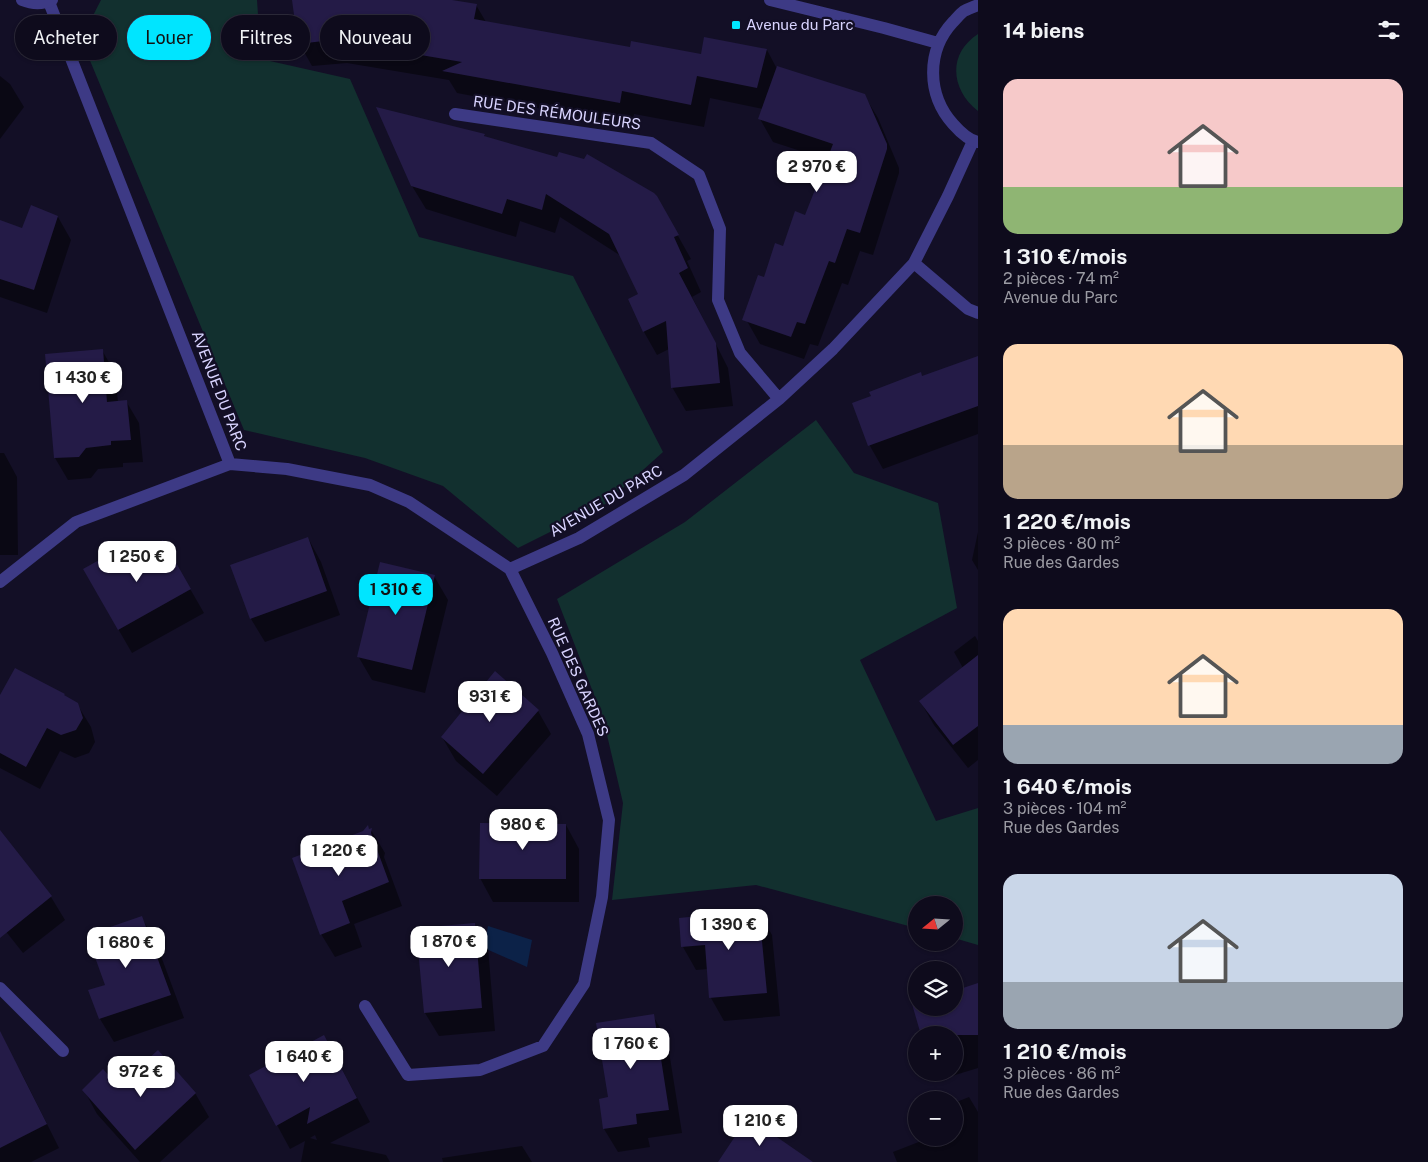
<!DOCTYPE html>
<html lang="fr">
<head>
<meta charset="utf-8">
<style>
	body { margin:0; font-family:"Public Sans",sans-serif; background:#171425; color:#f1f3f6; height:100vh; display:flex; flex-direction:column; font-size:19px; white-space:nowrap }
	* { box-sizing:border-box; margin:0 }
	p { font-size:16px; color:#9b9ba3 }
	.icon { flex:none; width:28px; height:28px; fill:none; stroke:currentColor; stroke-width:2; stroke-linecap:round; stroke-linejoin:round }
	.map { position:relative; flex:1; overflow:hidden }
	.panel { display:flex; flex-direction:column; background:#0e0b1c; width:450px }
	.panel>* { flex:none }
	.top-card { position:absolute; left:15px; top:15px; width:475px; height:45px; display:flex; gap:10px }
	.needle { width:32px; rotate:252deg }
	.controls { position:absolute; left:908px; top:896px; display:grid; gap:10px }
	.controls a { display:grid; place-items:center; width:55px; height:55px; border-radius:50%; background:#0e0b1c; box-shadow:0 1px 4px #0004,0 0 0 1px #2e2b3b; font-size:25px }
	.price { position:absolute; translate:-50% -42px; padding:0 11px; border-radius:10px; background:#fff; color:#222; font-size:16px; line-height:32px; filter:drop-shadow(0 1px 2px #0008) }
	.price::after { content:''; position:absolute; left:50%; top:30px; width:15px; height:11px; margin-left:-8px; background:inherit; clip-path:polygon(0 0,100% 0,50% 100%) }
	.price.selected { background:#00e5ff; color:#111 }
	ul { padding:0; list-style:none }
	li { display:grid; align-content:center; gap:10px; height:265px; padding:0 25px }
	li span { display:grid; place-items:center; height:155px; border-radius:15px; color:#555 }
	li>.icon { margin-inline-start:auto }
	span .icon { width:90px; height:90px; fill:#fffc; stroke-width:1 }
	li b { font-size:21px }
	h2 { display:flex; justify-content:space-between; align-items:center; height:60px; padding:0 25px; font-size:21px }
	.chip { padding:0 18px; border-radius:22px; background:#0e0b1c; box-shadow:0 1px 4px #0004,0 0 0 1px #2e2b3b; font-size:18px; line-height:45px }
	.chip.selected { background:#00e5ff; color:#111 }
	main { display:flex; flex:1; min-height:0 }
	.map>svg:first-child { display:block }
	.green { fill:#12302f }
	.water { fill:#0c2248 }
	.shadow { fill:#0007; fill-rule:evenodd }
	.building { fill:#241b47 }
	.lines { fill:none; stroke-linecap:round; stroke-linejoin:round }
	.minor { stroke:#3d3a85; stroke-width:12 }
	.tertiary { stroke:#3d3a85; stroke-width:12 }
	.poi-dot { fill:#00e5ff; stroke:#130f26; stroke-width:2 }
	.labels { text-anchor:middle; stroke-width:4.5; stroke-linejoin:round; paint-order:stroke }
	.poi-label { font-size:15px; fill:#d9d4ff; stroke:#130f26; text-anchor:start }
	.street-label { font-size:15px; fill:#d9d4ff; stroke:#130f26 }
</style>
</head>
<body>
<main>
<div class="map">
<svg width="978" height="1162" viewBox="0 0 978 1162">
	<rect width="100%" height="100%" fill="#130f26"/>
	<path class="green" d="M101 0H257L261 59 350 79 419 237 573 276 663 452 604 505 518 548 443 486 365 458 244 430 81 39Z
		M978 34V111C951 90 947 54 978 34Z
		M816 420 854 473 938 503 957 608 860 660 936 821 978 808V945L954 938V905H916V928L756 885 612 900 623 803 603 718 557 599 685 522Z"/>
	<path class="water" d="M488 926 532 940 527 967 484 948Z"/>
	<path class="shadow" d="M294 0H446L476 5 486 22 631 49 702 56 767 50 776 67 864 95 878 118 899 168V173L873 255 860 251 848 285 842 283 818 346 810 344 804 359 760 344 747 321 765 278 784 248 806 217 828 160 773 142 760 119 763 109 710 98 704 127 634 114 633 126 457 93 449 80 347 63 312 66 299 43Z
		M0 76 10 84 24 107 0 139Z
		M484 135 485 137 655 195 691 259 687 261 701 292 692 297 728 368 733 406 686 411 672 387 669 349 657 355 644 332 630 299 640 294 621 256 560 217 555 233 520 221 516 237 426 209 412 186Z
		M58 217 71 240 47 313 0 297V222L23 229Z
		M102 350 115 373 118 402 126 401 139 423 143 462 123 463V467L98 469 91 478 68 480 55 458Z
		M978 357V434L883 469 870 446 853 404 922 377Z
		M0 453H4L17 477 18 555H0Z
		M978 532V570L972 560Z
		M308 538 321 562 340 615 265 642 251 619 232 566Z
		M163 542 204 613 132 653 84 570 116 567Z
		M434 576 448 600 425 693 372 680 358 656Z
		M975 636 978 641V760L968 768 934 725 920 701 963 668 954 652Z
		M0 698 77 704 91 727 95 742 89 753 75 758 60 751 40 789 0 768Z
		M538 711 551 734 497 796 456 761 442 737Z
		M566 825 579 849V902H493L480 878Z
		M369 830H371L385 853 384 857 402 906 354 924 362 947 335 957 321 934Z
		M0 832 51 897 65 920 23 953 0 924Z
		M759 912 772 935 780 1016 724 1021 711 998 708 969 696 970 683 947Z
		M141 917 155 940 184 1018 114 1042 100 1019 90 991 106 985Z
		M474 924 488 948 495 1031 439 1036 425 1013 418 929Z
		M978 984V1068L942 1079 939 1072H954V1035H922L913 1005 916 1004V1008H954V992Z
		M653 1016 667 1039 682 1133 648 1138 650 1147 618 1152 604 1129 601 1100 609 1098Z
		M10 1053 23 1076 59 1148 31 1162H0V1058Z
		M337 1060 370 1122 330 1143 386 1155 390 1162H301L305 1141 290 1149 277 1125ZM315 1135 317 1140 310 1138Z
		M118 1088 195 1093 209 1117 160 1162H140L97 1114 84 1090Z
		M969 1097 978 1112V1162H897L893 1152 929 1138H954V1103Z
		M522 1146 532 1162H443L442 1158Z"/>
	<path class="building" d="M292 0H452L477 4 474 19 630 47 631 41 701 54 704 37 767 49 757 88 697 76 691 105 622 91 620 103 442 71 462 62 332 40 298 44Z
		M777 66 865 94 887 144V149L860 233 847 229 835 263 829 261 805 324 797 322 791 337 742 320 758 275 764 277 775 243 783 246 795 211 805 215 833 144 758 119Z
		M376 107 485 134 484 136 557 157 559 152 584 159 587 154 654 193 657 196 679 235 674 237 688 268 679 273 716 343 720 383 671 388 666 321 643 332 628 299 638 294 609 234 546 194 542 210 507 199 502 214 411 186Z
		M31 205 58 216 34 290 0 279V220L22 228Z
		M103 349 107 402 127 400 131 440 111 441V445L86 448 79 457 54 458 45 354Z
		M978 356V406L868 446 852 403 871 396 869 392 921 372 922 376Z
		M308 537 327 591 250 619 230 565Z
		M163 540 191 589 118 630 83 569 110 554 117 565Z
		M380 562 435 575 412 670 357 657Z
		M978 655V726L953 745 919 701Z
		M15 668 65 694 64 695 78 703 83 718 76 730 61 735 47 728 26 767 0 753V695Z
		M495 671 539 710 483 774 441 737Z
		M480 823 566 824V879H479Z
		M368 825 369 829 372 828 371 833 389 882 342 901 350 923 320 935 292 858 363 831Z
		M0 830 52 896 0 938Z
		M759 910 767 993 709 998 705 945 681 947 679 918Z
		M142 916 171 995 99 1019 88 990 105 985 87 935Z
		M475 923 482 1008 424 1013 416 928Z
		M978 983V1035H921L912 1004 916 1003V1008H954V991Z
		M654 1014 669 1110 636 1114 637 1124 603 1129 599 1099 608 1097 596 1023Z
		M0 1031 47 1124 0 1148Z
		M324 1035 357 1098 307 1124 310 1107 276 1126 249 1075Z
		M158 1050 196 1093 135 1150 82 1090 103 1069 118 1086Z
		M748 1117 813 1162H718Z"/>
	<g class="lines">
		<path class="minor" d="M49 2 230 464 287 469 370 485 409 502 510 569 579 538 684 475 779 399 833 349 914 263 948 196 973 141
			M455 114 651 143 699 175 720 229 718 300 740 353 779 399
			M914 263 968 309 978 313
			M0 582 76 522 230 464
			M0 988 63 1051
			M365 1006 408 1075 480 1070 543 1046 584 984 602 897 609 820 588 734 552 653 510 569"/>
		<path class="tertiary" d="M22 0C32 4 41 5 52 0
			M770 0 884 28 938 43
			M978 5C973 7 968 9 964 11 960 14 956 19 953 22 926 51 927 95 953 124 960 132 968 140 978 142"/>
	</g>
	<rect class="poi-dot" x="731" y="20" width="10" height="10" rx="2.5"/>
	<g class="labels">
		<g class="poi-label">
			<text x="746" y="30">Avenue du Parc</text>
		</g>
		<g class="street-label">
			<text transform="translate(557 113) rotate(8)" y="5">RUE DES RÉMOULEURS</text>
			<text transform="translate(219 391) rotate(69)" y="5">AVENUE DU PARC</text>
			<text transform="translate(606 501) rotate(-30)" y="5">AVENUE DU PARC</text>
			<text transform="translate(578 677) rotate(66)" y="5">RUE DES GARDES</text>
		</g>
	</g>
</svg>
<div class="controls">
<a><svg class="needle" viewBox="-14 -14 28 28"><path d="M0-13l5 13h-10z" fill="#e53935"/><path d="M0 13l5-13h-10z" fill="#9b9ba3"/></svg></a>
<a><svg class="icon" aria-label="layers" viewBox="0 0 24 24"><path d="M12 4l9 5-9 5-9-5zM3 14l9 5 9-5"/></svg></a>
<a>+</a>
<a>−</a>
</div>
<b class="price" style="left:817px;top:193px">2 970 €</b>
<b class="price" style="left:83px;top:404px">1 430 €</b>
<b class="price" style="left:137px;top:583px">1 250 €</b>
<b class="price selected" style="left:396px;top:616px">1 310 €</b>
<b class="price" style="left:490px;top:723px">931 €</b>
<b class="price" style="left:523px;top:851px">980 €</b>
<b class="price" style="left:339px;top:877px">1 220 €</b>
<b class="price" style="left:729px;top:951px">1 390 €</b>
<b class="price" style="left:449px;top:968px">1 870 €</b>
<b class="price" style="left:126px;top:969px">1 680 €</b>
<b class="price" style="left:631px;top:1070px">1 760 €</b>
<b class="price" style="left:304px;top:1083px">1 640 €</b>
<b class="price" style="left:141px;top:1098px">972 €</b>
<b class="price" style="left:760px;top:1147px">1 210 €</b>
<div class="top-card">
<a class="chip">Acheter</a>
<a class="chip selected">Louer</a>
<a class="chip">Filtres</a>
<a class="chip">Nouveau</a>
</div>
</div>
<section class="panel">
<h2>14 biens<svg class="icon" aria-label="filters" viewBox="0 0 24 24"><path d="M4 7h16M4 17h16"/><circle cx="9" cy="7" r="2"/><circle cx="15" cy="17" r="2"/></svg></h2>
<ul>
<li><span style="background:linear-gradient(#f6c9c9 70%,#8fb573 0)"><svg class="icon" aria-label="home" viewBox="0 0 24 24"><path d="M3 11l9-7 9 7M6 9v11h12V9"/></svg></span><div><b>1 310 €/mois</b><p>2 pièces · 74 m²</p><p>Avenue du Parc</p></div></li>
<li><span style="background:linear-gradient(#ffd9b3 65%,#b9a48a 0)"><svg class="icon" aria-label="home" viewBox="0 0 24 24"><path d="M3 11l9-7 9 7M6 9v11h12V9"/></svg></span><div><b>1 220 €/mois</b><p>3 pièces · 80 m²</p><p>Rue des Gardes</p></div></li>
<li><span style="background:linear-gradient(#ffd9b3 75%,#9aa5b1 0)"><svg class="icon" aria-label="home" viewBox="0 0 24 24"><path d="M3 11l9-7 9 7M6 9v11h12V9"/></svg></span><div><b>1 640 €/mois</b><p>3 pièces · 104 m²</p><p>Rue des Gardes</p></div></li>
<li><span style="background:linear-gradient(#c9d6e8 70%,#9aa5b1 0)"><svg class="icon" aria-label="home" viewBox="0 0 24 24"><path d="M3 11l9-7 9 7M6 9v11h12V9"/></svg></span><div><b>1 210 €/mois</b><p>3 pièces · 86 m²</p><p>Rue des Gardes</p></div></li>
</ul>
</section>
</main>
</body>
</html>
